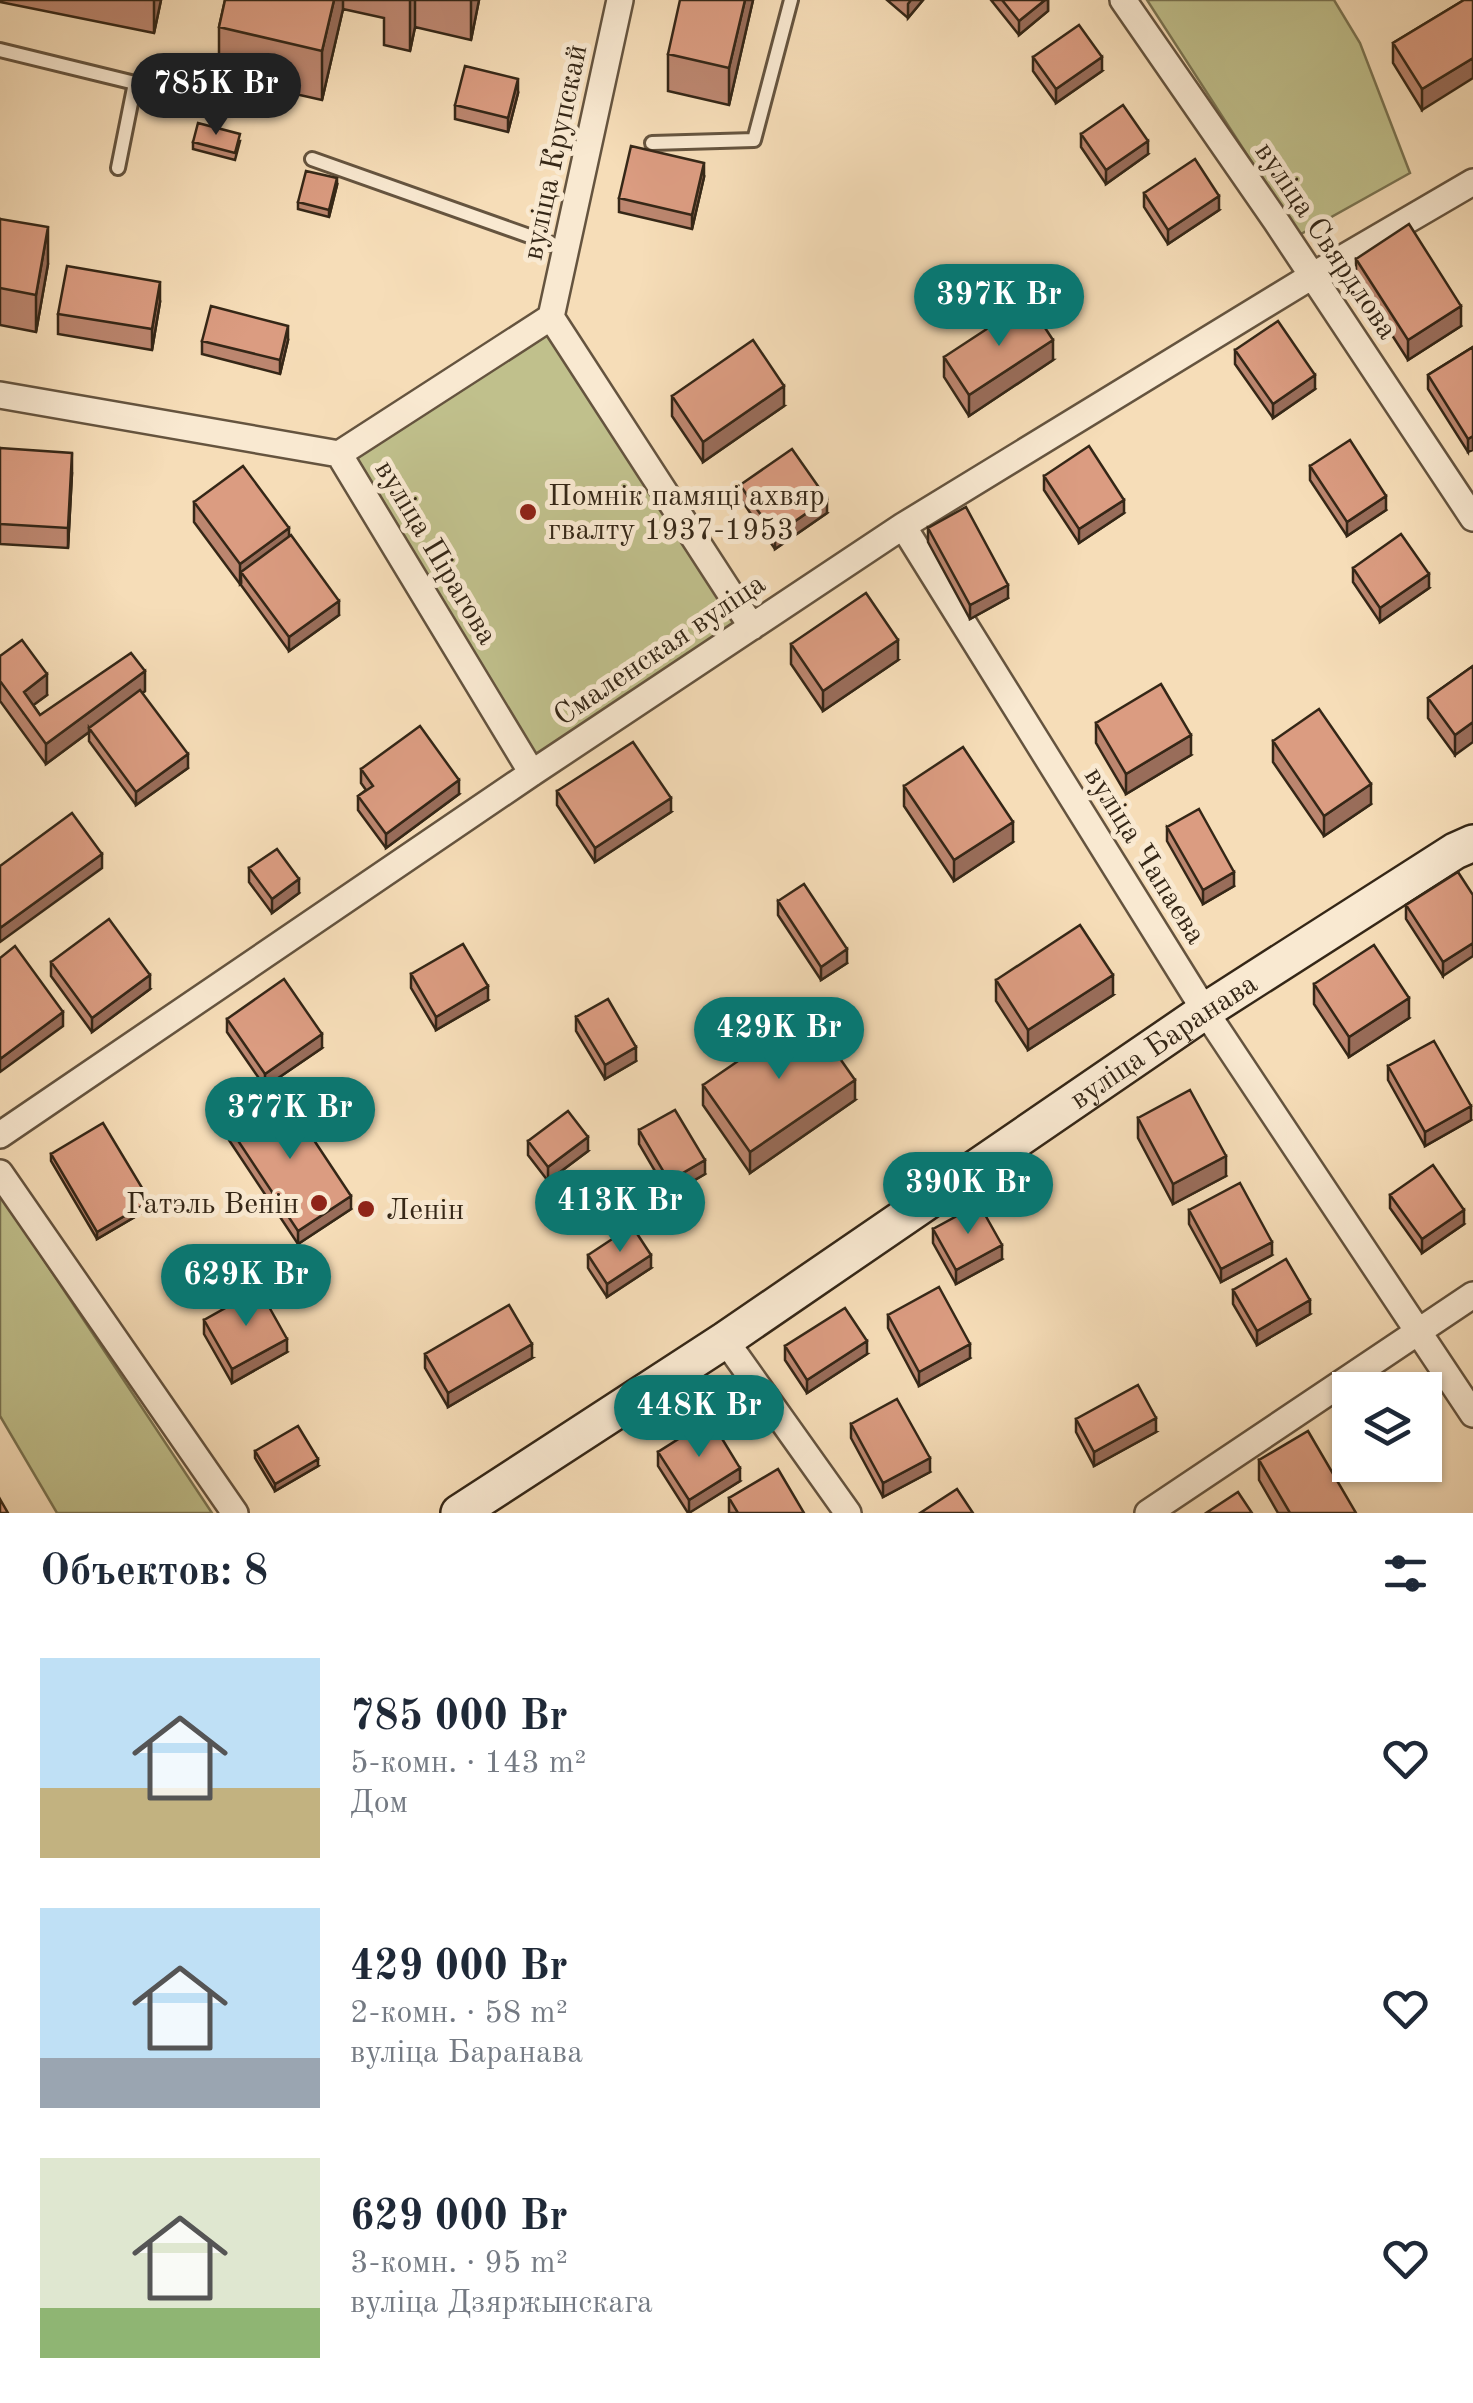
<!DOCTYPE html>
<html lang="ru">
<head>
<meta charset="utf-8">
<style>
	body { margin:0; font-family:"Old Standard TT",serif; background:#f2f2f3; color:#1f2937; height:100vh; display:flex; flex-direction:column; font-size:38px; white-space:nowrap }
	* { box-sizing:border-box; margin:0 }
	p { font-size:32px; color:#747a83 }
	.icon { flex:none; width:55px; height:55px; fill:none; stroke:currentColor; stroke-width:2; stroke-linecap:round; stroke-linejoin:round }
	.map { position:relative; height:1513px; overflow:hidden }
	.panel { display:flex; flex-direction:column; background:#fff; flex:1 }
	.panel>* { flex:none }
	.tools { position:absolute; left:1332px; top:1372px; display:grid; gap:20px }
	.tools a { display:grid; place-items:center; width:110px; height:110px; border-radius:0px; background:#fff; box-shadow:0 2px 8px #0004; font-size:50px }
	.price { position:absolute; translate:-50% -85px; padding:0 22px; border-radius:35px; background:#0f766e; color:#fff; font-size:32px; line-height:65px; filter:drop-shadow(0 2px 5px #0008) }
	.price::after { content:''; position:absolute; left:50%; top:60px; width:30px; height:22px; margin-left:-15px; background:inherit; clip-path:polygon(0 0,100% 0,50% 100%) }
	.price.current { background:#222; color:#fff }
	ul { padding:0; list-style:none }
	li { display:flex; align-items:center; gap:30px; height:250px; padding:0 40px }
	li span { display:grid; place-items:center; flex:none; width:280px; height:200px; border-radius:0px; color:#555 }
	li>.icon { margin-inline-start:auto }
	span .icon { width:120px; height:120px; fill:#fffc; stroke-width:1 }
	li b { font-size:42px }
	h2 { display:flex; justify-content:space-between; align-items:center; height:120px; padding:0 40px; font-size:42px }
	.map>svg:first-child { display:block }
	.green { fill:#c0c08c; stroke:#7a7452; stroke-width:2.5 }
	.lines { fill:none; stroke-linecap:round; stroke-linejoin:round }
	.lane-casing { stroke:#65543f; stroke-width:18 }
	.street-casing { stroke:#65543f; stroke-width:30 }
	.secondary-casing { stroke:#352717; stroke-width:40 }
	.lane { stroke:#f9e9d1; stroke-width:12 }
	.street { stroke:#f9e9d1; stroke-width:25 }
	.secondary { stroke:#f9e9d1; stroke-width:35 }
	.wall { fill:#bc866f; stroke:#352717; stroke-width:2.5 }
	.shaded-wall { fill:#996d5a; stroke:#352717; stroke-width:2.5 }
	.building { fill:#db9c81; stroke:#352717; stroke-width:2.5 }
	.poi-dot { fill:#8f2418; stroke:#f9e9d1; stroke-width:4 }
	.labels { text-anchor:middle; stroke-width:10; stroke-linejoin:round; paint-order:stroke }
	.street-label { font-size:30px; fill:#352717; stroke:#f9e9d1 }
	.poi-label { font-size:30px; fill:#352717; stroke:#f9e9d1; text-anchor:start }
</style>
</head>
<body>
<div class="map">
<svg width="1473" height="1513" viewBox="0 0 1473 1513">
	<rect width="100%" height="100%" fill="#f6ddb8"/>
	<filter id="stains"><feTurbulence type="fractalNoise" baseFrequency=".002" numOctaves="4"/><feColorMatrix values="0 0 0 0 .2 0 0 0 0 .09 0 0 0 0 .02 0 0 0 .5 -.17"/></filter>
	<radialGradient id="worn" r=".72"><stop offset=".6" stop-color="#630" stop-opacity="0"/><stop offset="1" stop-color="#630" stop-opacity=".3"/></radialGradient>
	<path class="green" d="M1147 0H1334L1360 43 1410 173 1299 235Z
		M550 326 744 625 534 762 348 456Z
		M0 1194 212 1513H57L0 1416Z"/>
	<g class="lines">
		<g class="lane-casing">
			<path id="lane" d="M0 50 135 83 118 168
				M652 143 754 140 791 0
				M312 159 566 249"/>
		</g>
		<g class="street-casing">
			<path id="street" d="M1123 0 1276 221 1473 518
				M551 317 752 627
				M0 395 339 454 532 773
				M339 454 551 317 620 0
				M903 526 1205 1011 1473 1414
				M0 1135 532 773 903 526 1312 276 1473 182
				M0 1173 235 1513
				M725 1340 848 1513
				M1148 1513 1473 1295"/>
		</g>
		<g class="secondary-casing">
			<g id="secondary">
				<path id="s1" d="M459 1513 725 1340 1205 1011 1455 851 1473 843"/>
			</g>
		</g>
		<use href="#lane" class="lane"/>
		<use href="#street" class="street"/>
		<use href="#secondary" class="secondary"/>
	</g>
	<path class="wall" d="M0 0H161L154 33 0 2Z
		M225 0H479L471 40 415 27 410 51 384 45V18L343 9 322 100 219 77V27Z
		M753 0 729 105 668 91V54Z
		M887 0H923L908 18Z
		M991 0H1048V11L1019 35Z
		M1464 0 1422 110 1393 63V43Z
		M1033 57 1102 71 1056 103 1033 71Z
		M518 93 508 132 455 119V105Z
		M1081 134 1148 154 1106 184 1081 147Z
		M240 141 235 160 193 149V142Z
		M704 177 692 229 619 212V198Z
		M337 185 329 217 298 209V202Z
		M1144 193 1219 210 1168 244 1144 207Z
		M0 219 48 264 36 332 0 325Z
		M1356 259 1461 326 1408 360 1356 279Z
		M160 302 152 350 58 334V314Z
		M288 340 280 374 202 354V341Z
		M1473 347 1468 452 1428 389V375Z
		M1235 350 1315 389 1273 418 1235 364Z
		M944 357 1053 360 969 416 944 377Z
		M672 396 784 406 703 462 672 416Z
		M0 448 72 473 68 548 0 544Z
		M1310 466 1386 510 1347 536 1310 480Z
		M1044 476 1124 513 1079 543 1044 490Z
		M740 485 827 513 775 549 740 498Z
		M194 502 289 537 339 615 289 651 241 585V583L240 584 194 522Z
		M928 528 1008 598 970 619 928 542Z
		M1353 568 1429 588 1380 622 1353 582Z
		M791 644 898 660 823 711 791 664Z
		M0 656 47 695 33 705 40 715 145 691 142 693 188 768 136 805 89 741V732L46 764 0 701Z
		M1473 666 1455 755 1428 718V698Z
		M1096 723 1191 755 1126 794 1096 743Z
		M1273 741 1371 804 1324 836 1273 762Z
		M361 769 459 794 386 848 358 810V796L366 790 361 783Z
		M904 786 1013 842 954 881 904 806Z
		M557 791 671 812 595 862 557 805Z
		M1167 827 1234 886 1203 904 1167 841Z
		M249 868 299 893 272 913 249 882Z
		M1458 872 1443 976 1406 919V905Z
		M778 901 847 963 821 980 778 915Z
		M51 962 150 989 92 1032 51 976Z
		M411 974 488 1000 436 1030 411 988Z
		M996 980 1113 995 1028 1050 996 1001Z
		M1314 984 1409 1018 1349 1057 1314 1004Z
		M576 1017 636 1061 605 1079 576 1031Z
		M227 1019 322 1048 265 1087 227 1032Z
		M1388 1066 1471 1120 1425 1146 1388 1080Z
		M703 1085 855 1100 750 1173 703 1105Z
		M1138 1118 1226 1176 1173 1204 1138 1138Z
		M229 1127 351 1209 298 1244 229 1140Z
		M639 1130 705 1174 669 1195 639 1144Z
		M528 1141 588 1151 548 1181 528 1155Z
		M51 1154 150 1208 97 1239 51 1161Z
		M1390 1195 1464 1224 1422 1253 1390 1208Z
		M1189 1210 1272 1255 1221 1282 1189 1224Z
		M933 1229 1002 1259 956 1284 933 1243Z
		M588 1255 651 1268 607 1297 588 1268Z
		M1233 1290 1310 1314 1257 1345 1233 1304Z
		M888 1315 970 1358 919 1386 888 1328Z
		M204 1320 287 1352 232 1383 204 1334Z
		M785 1346 867 1354 807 1393 785 1360Z
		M425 1354 532 1358 448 1407 425 1368Z
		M1076 1419 1156 1432 1094 1466 1076 1432Z
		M851 1424 930 1472 883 1497 851 1438Z
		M255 1451 318 1466 275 1491 255 1458Z
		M658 1452 740 1481 688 1513 658 1466Z
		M1259 1460 1356 1513H1278L1259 1480Z
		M729 1498 804 1513H729Z"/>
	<path class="shaded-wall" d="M154 0H161L154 33Z
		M334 0H343V9L322 100V51Z
		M410 0H415V27L410 51Z
		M471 0H479L471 40Z
		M745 0H753L729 105V68Z
		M911 0H923L908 18V4Z
		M1045 0H1048V11L1019 35V21Z
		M1102 57V71L1056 103V89Z
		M1473 58V78L1422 110V89Z
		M518 79V93L508 132V118Z
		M1148 141V154L1106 184V170Z
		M704 163V177L692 229V215Z
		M337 178V185L329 217V210Z
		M1219 196V210L1168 244V230Z
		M48 227V264L36 332V295Z
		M160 282V302L152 350V329Z
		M1461 306V326L1408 360V340Z
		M288 326V340L280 374V360Z
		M1053 340V360L969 416V395Z
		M1315 375V389L1273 418V404Z
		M784 386V406L703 462V442Z
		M1473 436V450L1468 452V439Z
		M72 453V473L68 548V528Z
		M1386 496V510L1347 536V522Z
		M827 499V513L775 549V535Z
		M1124 500V513L1079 543V529Z
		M289 528V548L241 572V583L240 584V564Z
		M1429 574V588L1380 622V608Z
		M1008 585V598L970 619V605Z
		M339 601V615L289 651V637Z
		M898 640V660L823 711V691Z
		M145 671V691L91 731 89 728V732L46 764V744Z
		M47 674V695L24 712V692Z
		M1473 722V742L1455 755V735Z
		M1191 735V755L1126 794V774Z
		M188 754V768L136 805V792Z
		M459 780V794L386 848V834Z
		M1371 784V804L1324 836V816Z
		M671 798V812L595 862V848Z
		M1013 822V842L954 881V860Z
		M102 854V868L0 942V928Z
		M1234 872V886L1203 904V890Z
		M299 879V893L272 913V899Z
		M1473 943V956L1443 976V962Z
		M847 949V963L821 980V967Z
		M150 975V989L92 1032V1018Z
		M1113 975V995L1028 1050V1030Z
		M488 986V1000L436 1030V1017Z
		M1409 998V1018L1349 1057V1037Z
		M63 1012V1026L0 1072V1059Z
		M322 1034V1048L265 1087V1074Z
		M636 1047V1061L605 1079V1065Z
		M855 1080V1100L750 1173V1152Z
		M1471 1106V1120L1425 1146V1132Z
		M588 1137V1151L548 1181V1167Z
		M1226 1156V1176L1173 1204V1184Z
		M705 1160V1174L669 1195V1181Z
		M351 1196V1209L298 1244V1231Z
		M150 1201V1208L97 1239V1232Z
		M1464 1210V1224L1422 1253V1239Z
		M1272 1242V1255L1221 1282V1269Z
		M1002 1245V1259L956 1284V1270Z
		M651 1255V1268L607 1297V1284Z
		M1310 1300V1314L1257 1345V1331Z
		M287 1339V1352L232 1383V1369Z
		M867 1341V1354L807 1393V1380Z
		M532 1344V1358L448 1407V1393Z
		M970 1344V1358L919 1386V1372Z
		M1156 1418V1432L1094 1466V1452Z
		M930 1458V1472L883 1497V1483Z
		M318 1459V1466L275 1491V1484Z
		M740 1468V1481L689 1513V1500Z"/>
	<path class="building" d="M225 0H334L322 51 219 27Z
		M680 0H745L729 68 668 54Z
		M1002 0H1045L1019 21Z
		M1464 0H1473V58L1422 89 1393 43Z
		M1079 25 1102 57 1056 89 1033 57Z
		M465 66 518 79 508 118 455 105Z
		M1123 105 1148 141 1106 170 1081 134Z
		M198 123 240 134 235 153 193 142Z
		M631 146 704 163 692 215 619 198Z
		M1195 159 1219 196 1168 230 1144 193Z
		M306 171 337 178 329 210 298 202Z
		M0 219 48 227 36 295 0 288Z
		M1409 224 1461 306 1408 340 1356 259Z
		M67 266 160 282 152 329 58 314Z
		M1028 302 1053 340 969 395 944 357Z
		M211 306 288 326 280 360 202 341Z
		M1278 321 1315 375 1273 404 1235 350Z
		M753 340 784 386 703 442 672 396Z
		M1473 347V436L1468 439 1428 375Z
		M1350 440 1386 496 1347 522 1310 466Z
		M1089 446 1124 500 1079 529 1044 476Z
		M0 448 72 453 68 528 0 524Z
		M792 449 827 499 775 535 740 485Z
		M243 466 289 528 240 564 194 502Z
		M966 507 1008 585 970 605 928 528Z
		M1401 534 1429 574 1380 608 1353 568Z
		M291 535 339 601 289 637 241 572Z
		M866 593 898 640 823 691 791 644Z
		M22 640 47 674 24 692 40 715 131 653 145 671 46 744 0 681V656Z
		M1473 666V722L1455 735 1428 698Z
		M1161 684 1191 735 1126 774 1096 723Z
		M140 690 188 754 136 792 89 728Z
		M1319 709 1371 784 1324 816 1273 741Z
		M420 726 459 780 386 834 358 796 373 786 361 769Z
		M633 742 671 798 595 848 557 791Z
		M963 747 1013 822 954 860 904 786Z
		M1199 809 1234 872 1203 890 1167 827Z
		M72 813 102 854 0 928V866Z
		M277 849 299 879 272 899 249 868Z
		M1458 872 1473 895V943L1443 962 1406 905Z
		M804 884 847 949 821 967 778 901Z
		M109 919 150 975 92 1018 51 962Z
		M1080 925 1113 975 1028 1030 996 980Z
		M463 944 488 986 436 1017 411 974Z
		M1374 945 1409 998 1349 1037 1314 984Z
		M15 946 63 1012 0 1059V958Z
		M284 979 322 1034 265 1074 227 1019Z
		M608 999 636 1047 605 1065 576 1017Z
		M808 1013 855 1080 750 1152 703 1085Z
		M1434 1041 1471 1106 1425 1132 1388 1066Z
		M1190 1090 1226 1156 1173 1184 1138 1118Z
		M282 1092 351 1196 298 1231 229 1127Z
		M675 1110 705 1160 669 1181 639 1130Z
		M568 1111 588 1137 548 1167 528 1141Z
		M103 1123 150 1201 97 1232 51 1154Z
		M1433 1165 1464 1210 1422 1239 1390 1195Z
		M1240 1183 1272 1242 1221 1269 1189 1210Z
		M979 1204 1002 1245 956 1270 933 1229Z
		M632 1226 651 1255 607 1284 588 1255Z
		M1286 1259 1310 1300 1257 1331 1233 1290Z
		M939 1287 970 1344 919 1372 888 1315Z
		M259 1289 287 1339 232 1369 204 1320Z
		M509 1305 532 1344 448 1393 425 1354Z
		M845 1308 867 1341 807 1380 785 1346Z
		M1138 1385 1156 1418 1094 1452 1076 1419Z
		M897 1399 930 1458 883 1483 851 1424Z
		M710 1419 740 1468 689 1500 658 1452Z
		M298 1426 318 1459 275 1484 255 1451Z
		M1308 1431 1356 1513H1290L1259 1460Z
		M778 1469 804 1513H738L729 1498Z
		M957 1489 973 1513H920Z
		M1238 1492 1252 1513H1206Z
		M0 1499 8 1513H0Z"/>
	<g class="poi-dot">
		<circle cx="528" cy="512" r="10"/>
		<circle cx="319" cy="1203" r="10"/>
		<circle cx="366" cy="1209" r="10"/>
	</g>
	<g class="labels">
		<g class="street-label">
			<text transform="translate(554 152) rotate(-78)" y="10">вуліца Крупскай</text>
			<text transform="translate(1327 240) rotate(56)" y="10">вуліца Свярдлова</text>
			<text transform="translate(437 552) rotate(59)" y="10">вуліца Пірагова</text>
			<text transform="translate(659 649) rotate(-34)" y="10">Смаленская вуліца</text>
			<text transform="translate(1146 855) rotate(58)" y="10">вуліца Чапаева</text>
			<text dy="10" stroke="none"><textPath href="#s1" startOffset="848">вуліца Баранава</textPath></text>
		</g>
		<g class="poi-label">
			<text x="548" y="505">Помнік памяці ахвяр<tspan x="548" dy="34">гвалту 1937-1953</tspan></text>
			<text x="299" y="1213" text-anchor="end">Гатэль Венін</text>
			<text x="386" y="1219">Ленін</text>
		</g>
	</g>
	<rect width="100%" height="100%" filter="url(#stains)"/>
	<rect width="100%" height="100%" fill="url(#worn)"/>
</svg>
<div class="tools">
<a><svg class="icon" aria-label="layers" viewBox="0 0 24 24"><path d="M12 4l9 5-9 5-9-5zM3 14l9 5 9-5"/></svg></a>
</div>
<b class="price current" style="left:216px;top:138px">785K Br</b>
<b class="price" style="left:999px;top:349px">397K Br</b>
<b class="price" style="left:779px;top:1082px">429K Br</b>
<b class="price" style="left:290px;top:1162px">377K Br</b>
<b class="price" style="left:968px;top:1237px">390K Br</b>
<b class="price" style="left:620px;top:1255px">413K Br</b>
<b class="price" style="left:246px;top:1329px">629K Br</b>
<b class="price" style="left:699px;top:1460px">448K Br</b>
</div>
<section class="panel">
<h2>Объектов: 8<svg class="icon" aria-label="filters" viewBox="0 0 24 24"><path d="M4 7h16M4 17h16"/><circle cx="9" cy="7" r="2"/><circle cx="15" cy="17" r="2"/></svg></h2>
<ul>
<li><span style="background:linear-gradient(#bfe0f5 65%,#c2b280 0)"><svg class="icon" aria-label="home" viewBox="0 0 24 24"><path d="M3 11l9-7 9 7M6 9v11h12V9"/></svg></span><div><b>785 000 Br</b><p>5-комн. · 143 m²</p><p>Дом</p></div><svg class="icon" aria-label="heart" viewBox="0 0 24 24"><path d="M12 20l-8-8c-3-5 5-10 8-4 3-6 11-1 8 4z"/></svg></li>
<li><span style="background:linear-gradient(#bfe0f5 75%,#9aa5b1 0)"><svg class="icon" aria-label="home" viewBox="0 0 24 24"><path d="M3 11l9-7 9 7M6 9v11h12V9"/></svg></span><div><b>429 000 Br</b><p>2-комн. · 58 m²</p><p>вуліца Баранава</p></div><svg class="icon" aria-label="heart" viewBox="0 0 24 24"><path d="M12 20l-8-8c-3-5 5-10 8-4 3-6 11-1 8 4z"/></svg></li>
<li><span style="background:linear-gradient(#dfe7d0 75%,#8fb573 0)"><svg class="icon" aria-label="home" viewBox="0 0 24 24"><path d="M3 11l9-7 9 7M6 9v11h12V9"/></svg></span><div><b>629 000 Br</b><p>3-комн. · 95 m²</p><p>вуліца Дзяржынскага</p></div><svg class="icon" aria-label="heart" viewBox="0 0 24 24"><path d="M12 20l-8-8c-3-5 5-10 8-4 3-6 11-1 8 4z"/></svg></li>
</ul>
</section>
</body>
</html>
